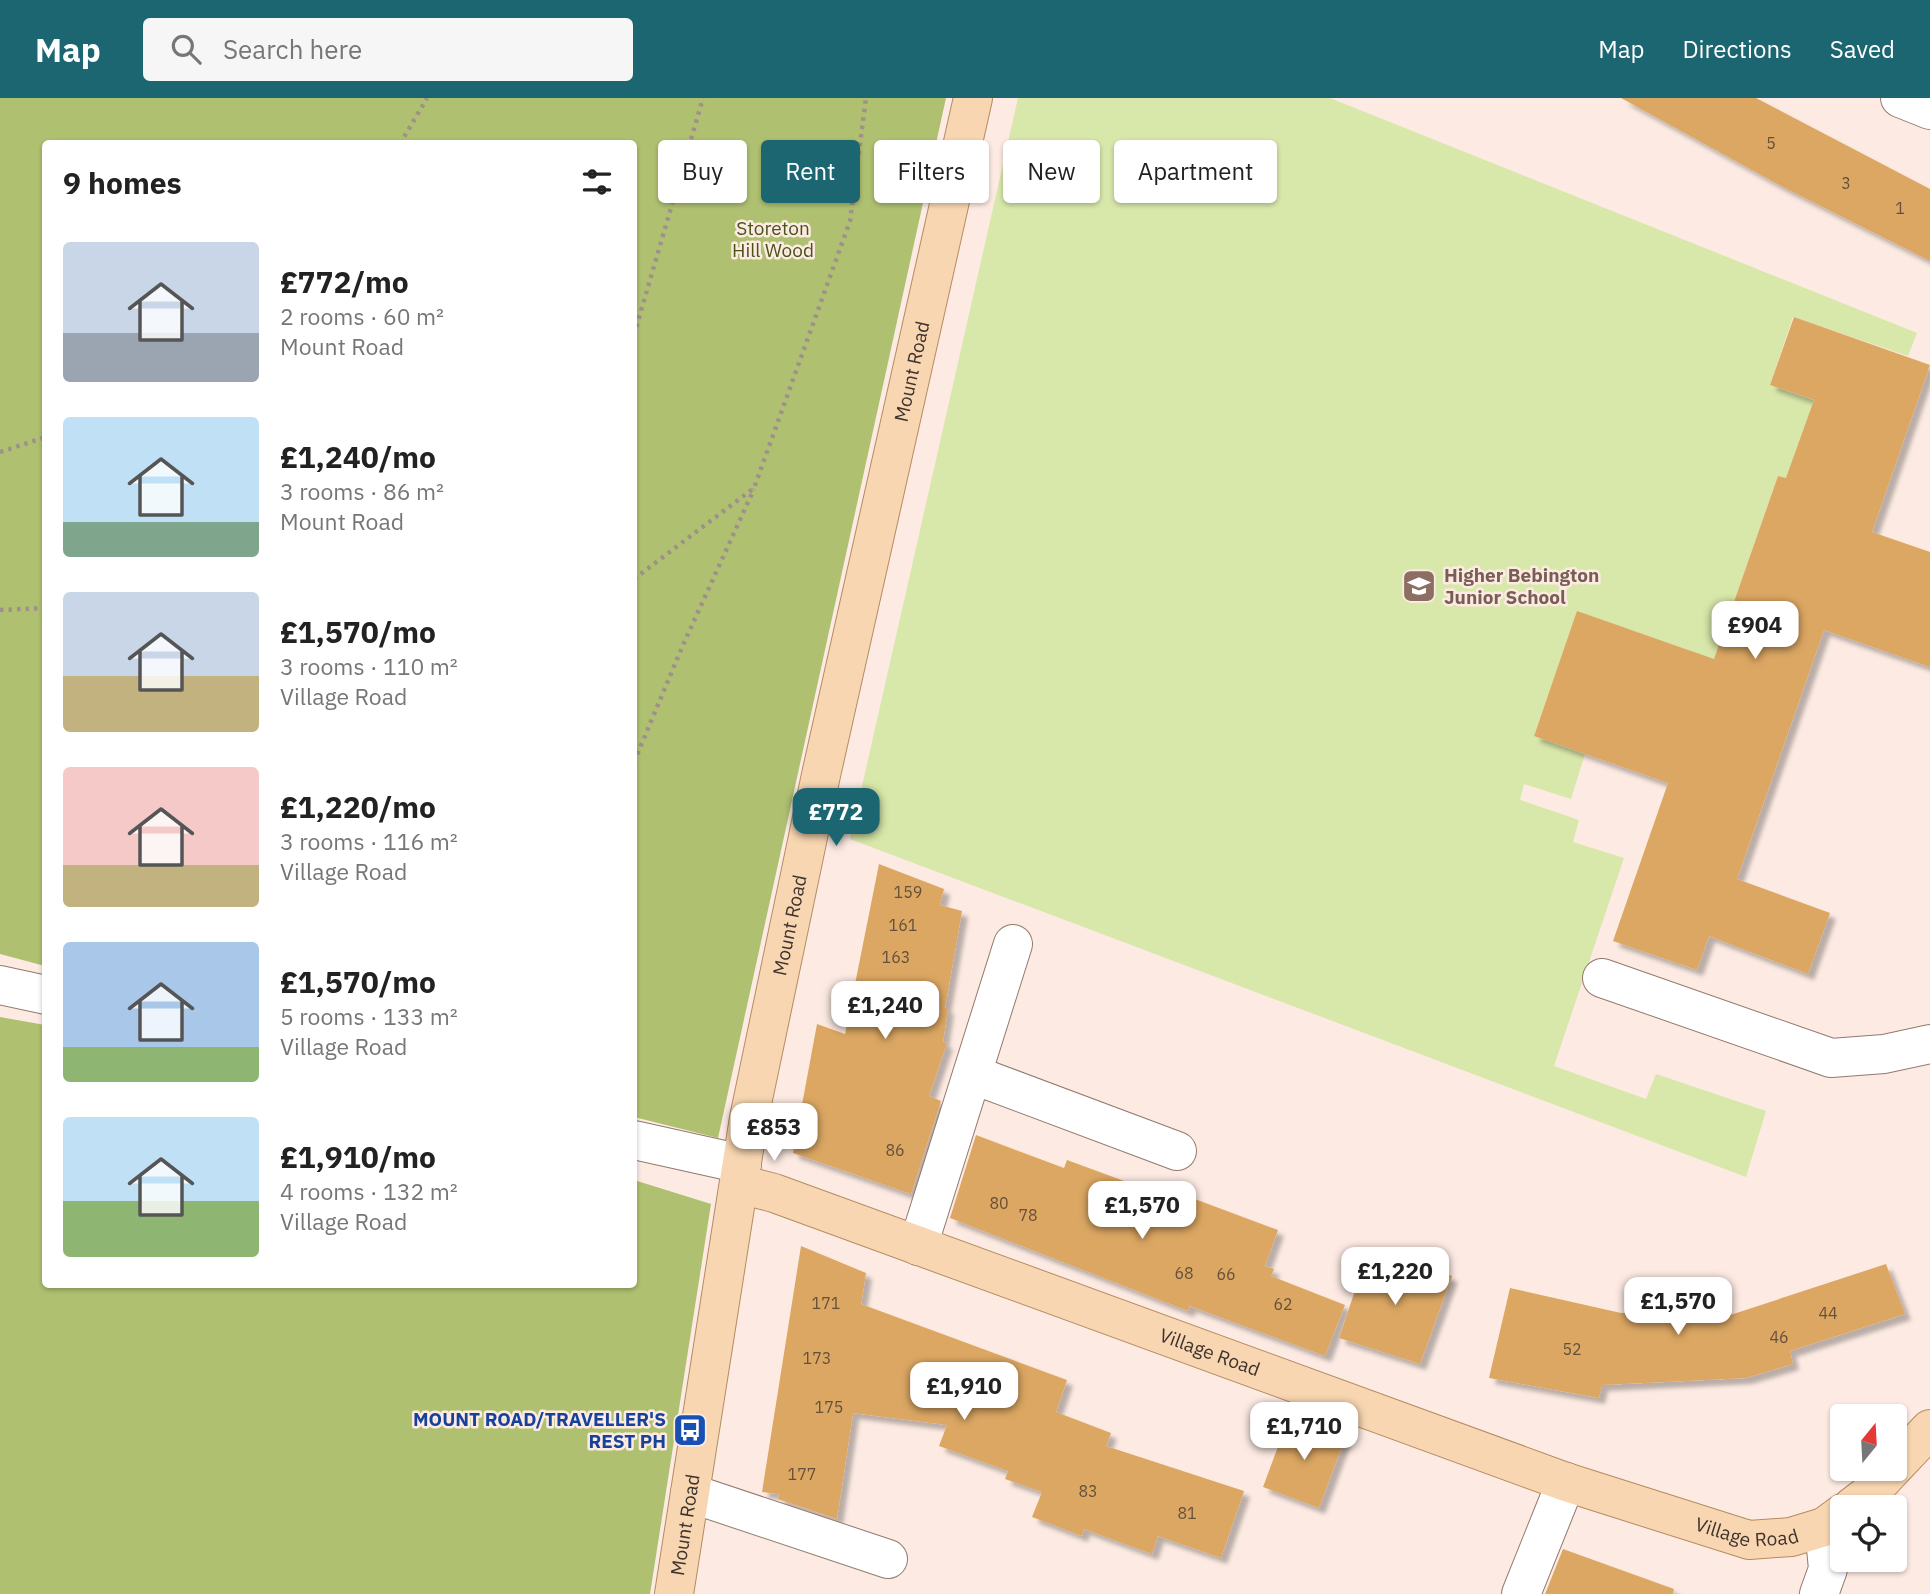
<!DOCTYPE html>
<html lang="en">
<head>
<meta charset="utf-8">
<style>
	body { margin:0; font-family:"IBM Plex Sans",sans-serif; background:#f6f6f6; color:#222; height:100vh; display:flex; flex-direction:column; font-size:26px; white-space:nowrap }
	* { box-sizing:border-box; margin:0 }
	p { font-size:23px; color:#767676 }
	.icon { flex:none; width:38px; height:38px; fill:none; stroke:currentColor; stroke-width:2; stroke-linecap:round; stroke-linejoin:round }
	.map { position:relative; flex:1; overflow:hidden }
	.panel { position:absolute; left:42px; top:42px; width:595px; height:1148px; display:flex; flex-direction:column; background:#fff; border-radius:7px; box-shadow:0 2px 5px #0004 }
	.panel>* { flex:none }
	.banner { position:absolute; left:658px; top:42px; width:665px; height:63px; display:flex; gap:14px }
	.needle { width:46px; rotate:18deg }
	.controls { position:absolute; left:1830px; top:1306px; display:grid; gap:14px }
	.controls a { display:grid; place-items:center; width:77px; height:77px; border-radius:7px; background:#fff; box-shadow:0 2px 5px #0004; font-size:35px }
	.price { position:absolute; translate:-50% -60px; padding:0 16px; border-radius:14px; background:#fff; color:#222; font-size:23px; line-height:46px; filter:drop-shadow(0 2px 4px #0008) }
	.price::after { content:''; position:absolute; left:50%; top:42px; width:21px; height:16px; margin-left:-10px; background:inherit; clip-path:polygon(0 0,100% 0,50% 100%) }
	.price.selected { background:#1c6672; color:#fff }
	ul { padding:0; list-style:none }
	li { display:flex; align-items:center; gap:21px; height:175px; padding:0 21px }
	li span { display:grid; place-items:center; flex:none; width:196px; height:140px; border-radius:7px; color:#555 }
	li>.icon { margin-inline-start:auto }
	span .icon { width:84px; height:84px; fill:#fffc; stroke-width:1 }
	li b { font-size:30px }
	h2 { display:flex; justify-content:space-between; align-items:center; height:84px; padding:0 21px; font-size:30px }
	.pill { padding:0 24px; border-radius:7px; background:#fff; box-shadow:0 2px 5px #0004; font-size:24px; line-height:63px }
	.pill.selected { background:#1c6672; color:#fff }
	header { display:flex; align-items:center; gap:42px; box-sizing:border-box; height:98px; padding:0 35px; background:#1c6672; color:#fff }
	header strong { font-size:33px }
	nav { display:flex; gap:38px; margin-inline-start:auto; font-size:24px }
	.search { width:490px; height:63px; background:#f6f6f6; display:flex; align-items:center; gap:18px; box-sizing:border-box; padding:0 24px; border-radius:7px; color:#767676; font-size:26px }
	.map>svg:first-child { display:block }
	.green { fill:#d8e7aa }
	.forest { fill:#afc171 }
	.building { fill:#dca763; filter:url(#shadow) }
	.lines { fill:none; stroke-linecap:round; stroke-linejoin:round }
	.minor-casing { stroke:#92796c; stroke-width:40 }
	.major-casing { stroke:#b48b61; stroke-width:40 }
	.path { stroke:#9f918a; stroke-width:4.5; stroke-dasharray:3.5 5; stroke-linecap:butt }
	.minor { stroke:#fff; stroke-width:38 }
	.major { stroke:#f8d6b1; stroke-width:38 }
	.labels { text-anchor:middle; stroke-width:5; stroke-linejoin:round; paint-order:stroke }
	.number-label { font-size:16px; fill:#66503b }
	.park-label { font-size:19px; fill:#48541a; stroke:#fdebe3 }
	.street-label { font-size:19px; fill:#3e332e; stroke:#fdebe3 }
	.education-label { font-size:19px; font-weight:bold; fill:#785e54; stroke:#fdebe3; text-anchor:start }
	.transit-label { font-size:19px; font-weight:bold; fill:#164399; stroke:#fdebe3; text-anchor:end }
</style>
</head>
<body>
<header>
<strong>Map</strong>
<div class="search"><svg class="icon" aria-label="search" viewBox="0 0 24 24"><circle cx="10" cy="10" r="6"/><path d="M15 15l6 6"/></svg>Search here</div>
<nav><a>Map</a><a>Directions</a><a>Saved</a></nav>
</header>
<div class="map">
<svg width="1930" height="1496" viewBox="0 0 1930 1496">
	<defs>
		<filter id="shadow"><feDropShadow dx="6" dy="6" stdDeviation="2" flood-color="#0004"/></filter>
	</defs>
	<rect width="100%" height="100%" fill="#fdebe3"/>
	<path class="green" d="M1018 0H1330L1917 235 1908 258 1793 219 1770 287 1859 318 1786 380 1778 378 1728 521 1717 575 1689 552 1578 514 1534 637 1585 656 1571 701 1524 686 1520 702 1579 722 1573 744 1624 760 1554 968 1646 1001 1656 976 1766 1013 1746 1079 850 741Z"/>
	<path class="forest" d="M0 0H946L718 1040 634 1019V46H46L45 868 0 856Z
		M0 919 45 927 46 1186H634V1082L711 1106 650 1496H0Z"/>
	<path class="building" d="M1621 0H1756L1930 91V163L1781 88Z
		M1794 219 1930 267 1872 434 1930 454V569L1824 532 1737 781 1830 815 1808 876 1709 838 1697 872 1613 843 1668 685 1534 638 1577 513 1714 561 1778 378 1786 380 1814 302 1770 287Z
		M879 766 944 791 940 807 962 813 945 910H948L943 944 947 945 929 998 941 1003 911 1096 793 1055 817 926 845 936Z
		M976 1037 1064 1070 1067 1062 1173 1101 1176 1094 1278 1132 1265 1168 1274 1171 1271 1178 1345 1207 1325 1258 1190 1208 1188 1213 950 1120Z
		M801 1148 866 1175 861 1206 1067 1282 1056 1314 1111 1335 1106 1348 1244 1393 1221 1460 1158 1438 1152 1456 1084 1431 1082 1438 1032 1419 1042 1394 1005 1381 1008 1373 939 1348 947 1327 853 1315 837 1421 778 1401 779 1396 762 1394Z
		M1369 1151 1452 1178 1420 1266 1339 1240Z
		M1886 1166 1905 1216 1790 1253 1793 1266 1746 1280 1602 1287 1599 1300 1489 1280 1510 1190 1621 1215 1717 1210 1718 1221Z
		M1289 1319 1345 1340 1319 1410 1263 1389Z
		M1563 1451 1674 1491 1673 1496H1545Z"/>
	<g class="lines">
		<g class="minor-casing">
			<path id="minor" d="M1900 0 1930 12
				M1602 880 1831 960 1884 956 1930 946
				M0 887 46 897
				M974 977 1177 1053
				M634 1042 742 1066
				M918 1148 1013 846
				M690 1395 888 1461
				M1521 1496 1566 1384
				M1819 1496 1828 1471 1824 1429"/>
		</g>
		<g class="major-casing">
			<g id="major">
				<path id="s1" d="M739 1086 774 1095 1566 1384 1749 1442 1791 1439 1824 1429 1843 1415"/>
				<path d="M1895 1368 1930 1331"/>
				<path d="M1852 1409 1869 1396 1893 1370"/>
				<path id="s2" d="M674 1496 749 1020 821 677 973 0"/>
			</g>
		</g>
		<path class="path" d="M400 46 427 0
			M634 237 703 0
			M0 354 46 339
			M634 481 754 390 850 123 866 0
			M0 512 46 510
			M634 664 683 547 754 391"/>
		<use href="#minor" class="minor"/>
		<use href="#major" class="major"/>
	</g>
	<defs>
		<g id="school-square" transform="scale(1.75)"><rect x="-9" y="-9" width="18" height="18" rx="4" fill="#8d6e63" stroke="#fdebe3"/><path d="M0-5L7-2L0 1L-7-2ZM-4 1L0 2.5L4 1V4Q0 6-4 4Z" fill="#fff"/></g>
		<g id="bus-square" transform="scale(1.75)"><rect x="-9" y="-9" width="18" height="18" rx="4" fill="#1a4fb4" stroke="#fdebe3"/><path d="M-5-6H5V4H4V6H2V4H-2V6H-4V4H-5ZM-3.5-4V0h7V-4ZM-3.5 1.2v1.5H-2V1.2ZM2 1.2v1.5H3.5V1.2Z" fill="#fff"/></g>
	</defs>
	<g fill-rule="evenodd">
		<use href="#school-square" x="1419" y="488"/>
		<use href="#bus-square" x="690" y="1332"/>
	</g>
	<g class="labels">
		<g class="number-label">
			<text x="1771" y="51">5</text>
			<text x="1846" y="91">3</text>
			<text x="1900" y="116">1</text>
			<text x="908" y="800">159</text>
			<text x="903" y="833">161</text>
			<text x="896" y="865">163</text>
			<text x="895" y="1058">86</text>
			<text x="999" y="1111">80</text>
			<text x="1028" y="1123">78</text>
			<text x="1184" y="1181">68</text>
			<text x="1226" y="1182">66</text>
			<text x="826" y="1211">171</text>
			<text x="1283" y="1212">62</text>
			<text x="1828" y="1221">44</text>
			<text x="1779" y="1245">46</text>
			<text x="1572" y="1257">52</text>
			<text x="817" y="1266">173</text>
			<text x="829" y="1315">175</text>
			<text x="802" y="1382">177</text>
			<text x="1088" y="1399">83</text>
			<text x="1187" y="1421">81</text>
		</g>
		<g class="park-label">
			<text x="773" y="137">Storeton<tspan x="773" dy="22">Hill Wood</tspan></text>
		</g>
		<g class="street-label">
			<text dy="7" stroke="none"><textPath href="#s2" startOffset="1246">Mount Road</textPath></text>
			<text dy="7" stroke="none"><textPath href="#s2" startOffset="679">Mount Road</textPath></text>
			<text dy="7" stroke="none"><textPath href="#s1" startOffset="500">Village Road</textPath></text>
			<text dy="7" stroke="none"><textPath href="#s2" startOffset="70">Mount Road</textPath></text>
			<text dy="7" stroke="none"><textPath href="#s1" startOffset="1068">Village Road</textPath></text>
		</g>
		<g class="education-label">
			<text x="1444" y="484">Higher Bebington<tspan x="1444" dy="22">Junior School</tspan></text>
		</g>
		<g class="transit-label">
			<text x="666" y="1328">MOUNT ROAD/TRAVELLER'S<tspan x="666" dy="22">REST PH</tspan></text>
		</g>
	</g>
</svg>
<div class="controls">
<a><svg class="needle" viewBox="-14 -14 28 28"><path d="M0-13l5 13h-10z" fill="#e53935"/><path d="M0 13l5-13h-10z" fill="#767676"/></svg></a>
<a><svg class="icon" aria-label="locate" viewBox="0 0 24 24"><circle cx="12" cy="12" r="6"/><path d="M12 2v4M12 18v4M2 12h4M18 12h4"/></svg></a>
</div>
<b class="price" style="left:1755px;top:563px">£904</b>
<b class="price selected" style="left:836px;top:750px">£772</b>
<b class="price" style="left:885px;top:943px">£1,240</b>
<b class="price" style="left:774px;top:1065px">£853</b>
<b class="price" style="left:1142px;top:1143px">£1,570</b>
<b class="price" style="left:1395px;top:1209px">£1,220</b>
<b class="price" style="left:1678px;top:1239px">£1,570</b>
<b class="price" style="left:964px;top:1324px">£1,910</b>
<b class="price" style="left:1304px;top:1364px">£1,710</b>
<div class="banner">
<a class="pill">Buy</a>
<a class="pill selected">Rent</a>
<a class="pill">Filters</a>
<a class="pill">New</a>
<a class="pill">Apartment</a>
</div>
<section class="panel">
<h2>9 homes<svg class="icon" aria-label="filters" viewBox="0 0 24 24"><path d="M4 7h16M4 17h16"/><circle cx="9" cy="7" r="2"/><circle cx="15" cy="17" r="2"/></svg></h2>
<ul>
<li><span style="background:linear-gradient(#c9d6e8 65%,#9aa5b1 0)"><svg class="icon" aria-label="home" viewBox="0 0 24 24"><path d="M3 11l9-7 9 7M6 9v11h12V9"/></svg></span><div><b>£772/mo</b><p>2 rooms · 60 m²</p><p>Mount Road</p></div></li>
<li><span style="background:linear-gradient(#bfe0f5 75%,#7fa58c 0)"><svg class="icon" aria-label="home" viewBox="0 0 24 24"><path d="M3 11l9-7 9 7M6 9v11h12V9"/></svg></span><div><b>£1,240/mo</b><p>3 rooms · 86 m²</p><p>Mount Road</p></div></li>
<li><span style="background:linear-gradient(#c9d6e8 60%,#c2b280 0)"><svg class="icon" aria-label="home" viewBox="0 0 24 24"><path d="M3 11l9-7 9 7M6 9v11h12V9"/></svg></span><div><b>£1,570/mo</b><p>3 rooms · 110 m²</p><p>Village Road</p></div></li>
<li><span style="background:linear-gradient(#f6c9c9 70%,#c2b280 0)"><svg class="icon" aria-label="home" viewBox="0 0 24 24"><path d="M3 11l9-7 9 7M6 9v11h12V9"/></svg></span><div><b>£1,220/mo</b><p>3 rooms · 116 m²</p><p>Village Road</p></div></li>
<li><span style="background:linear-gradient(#a9c7e8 75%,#8fb573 0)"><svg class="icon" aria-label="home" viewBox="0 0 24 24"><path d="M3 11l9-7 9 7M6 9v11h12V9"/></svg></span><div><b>£1,570/mo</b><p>5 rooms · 133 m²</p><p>Village Road</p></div></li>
<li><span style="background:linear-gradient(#bfe0f5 60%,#8fb573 0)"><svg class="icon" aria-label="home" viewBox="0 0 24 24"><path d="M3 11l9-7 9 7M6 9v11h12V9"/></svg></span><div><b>£1,910/mo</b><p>4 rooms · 132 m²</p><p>Village Road</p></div></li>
</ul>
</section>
</div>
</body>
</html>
